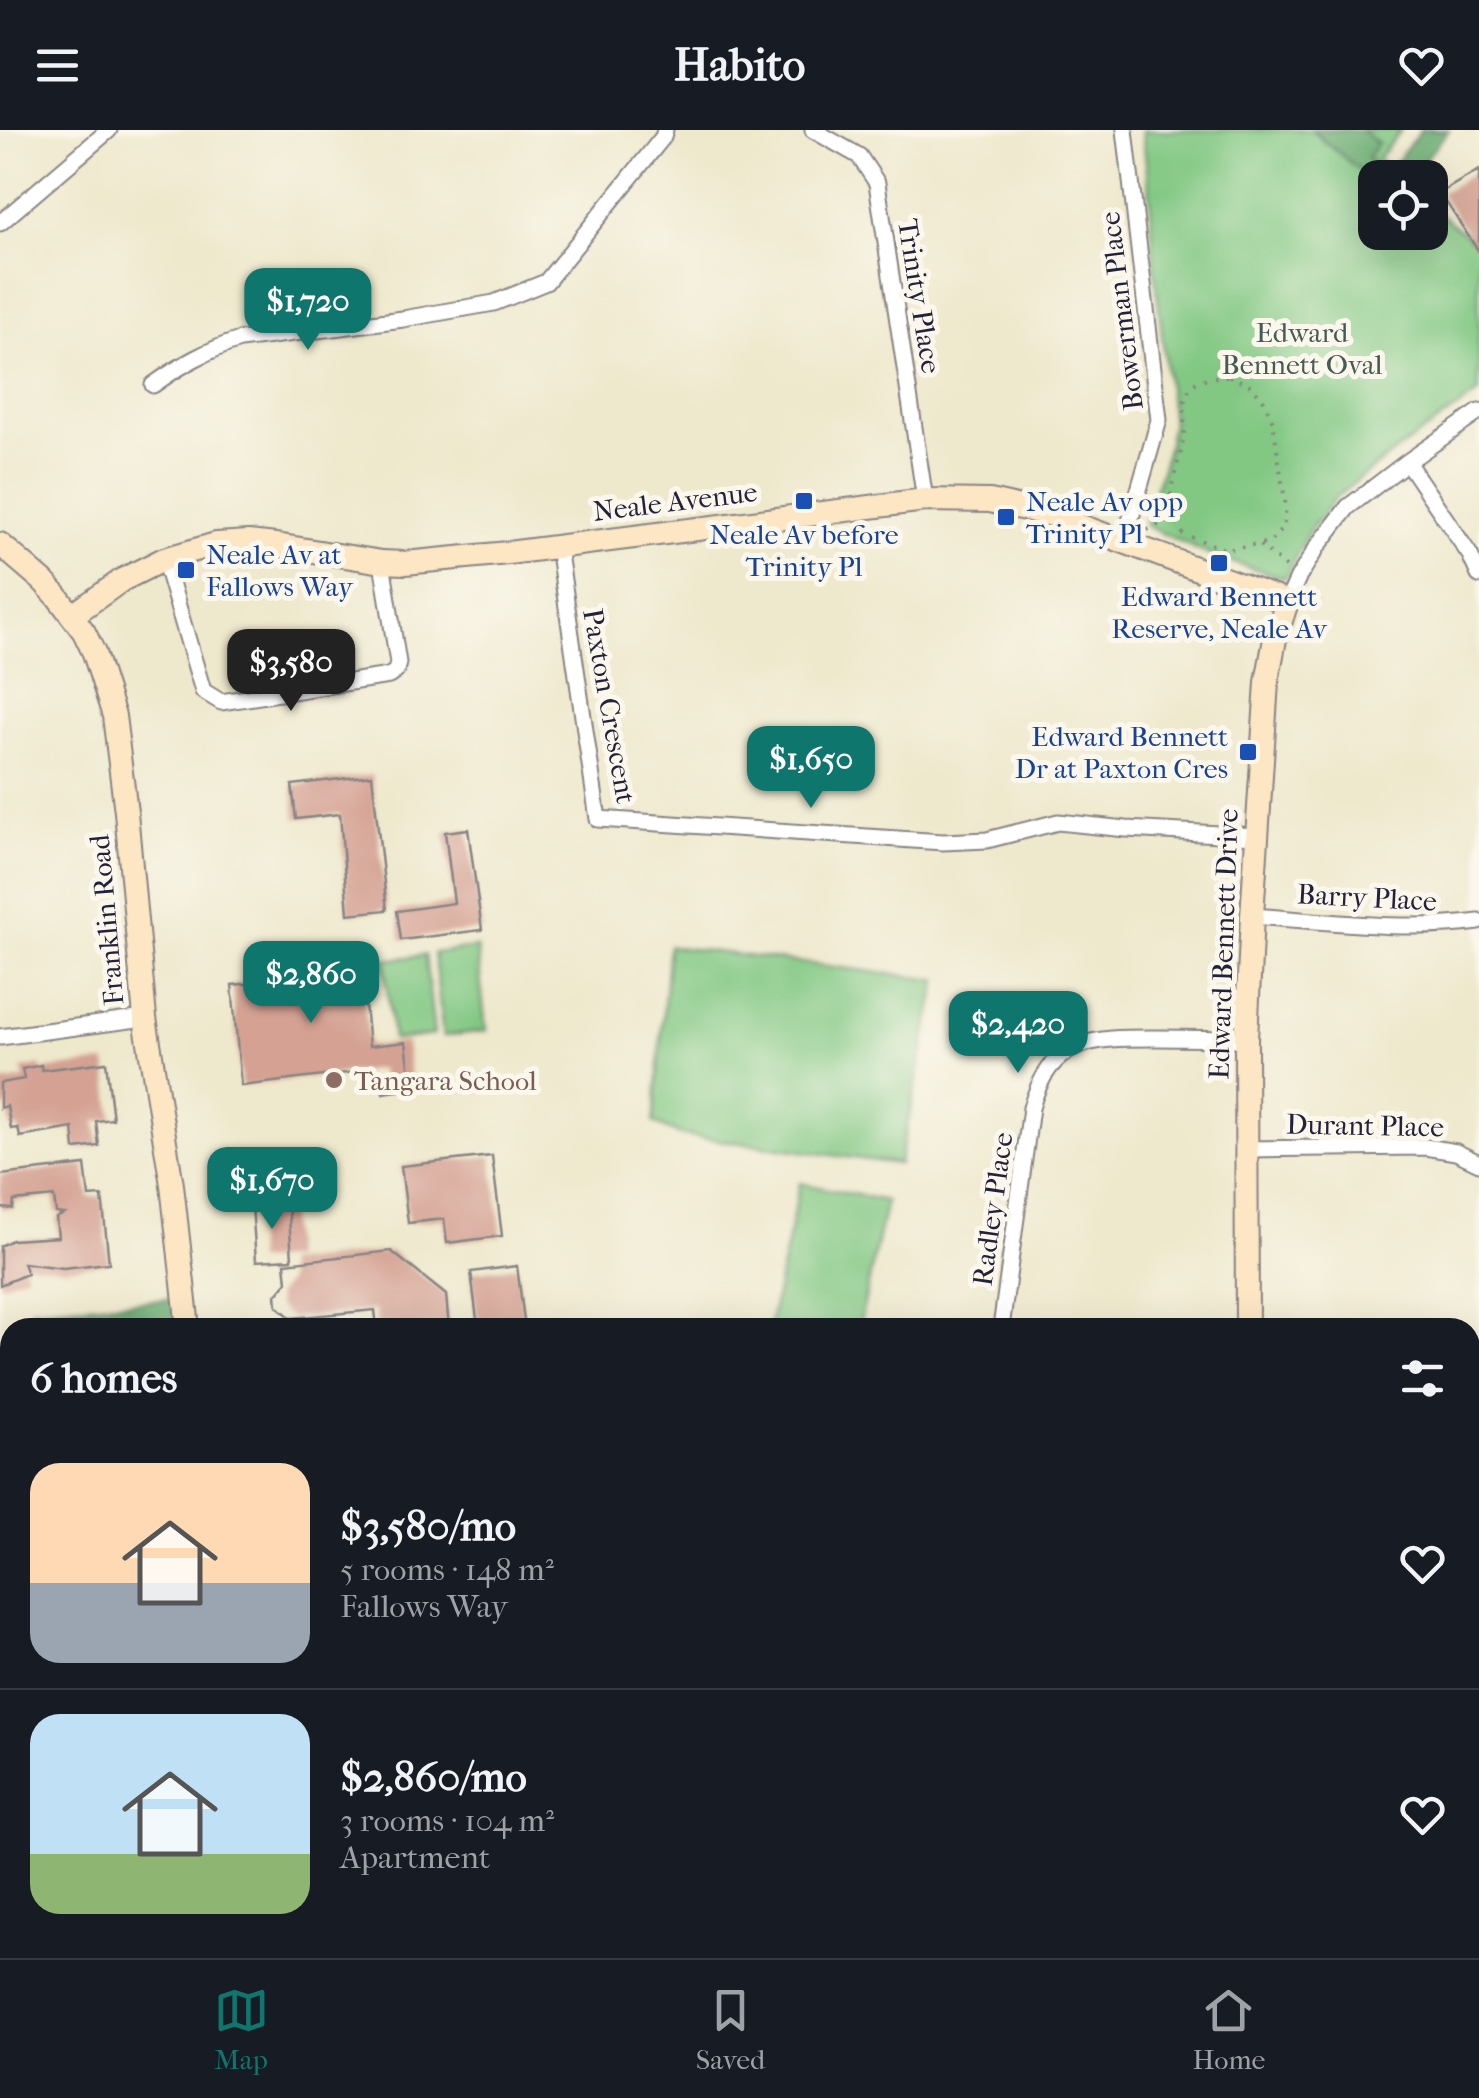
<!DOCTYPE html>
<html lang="en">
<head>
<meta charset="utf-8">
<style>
	body { margin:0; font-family:"IM FELL French Canon",serif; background:#242831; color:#f1f3f6; height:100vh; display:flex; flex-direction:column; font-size:38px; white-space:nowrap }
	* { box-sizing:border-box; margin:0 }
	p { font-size:32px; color:#9ea1a6 }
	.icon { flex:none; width:55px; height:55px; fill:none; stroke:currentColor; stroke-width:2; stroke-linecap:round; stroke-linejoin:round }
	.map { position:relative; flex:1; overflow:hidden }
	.side { position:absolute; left:0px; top:1188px; width:1480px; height:642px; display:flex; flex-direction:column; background:#171b24; border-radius:30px 30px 0 0; box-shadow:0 10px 40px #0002 }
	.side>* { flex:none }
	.buttons { position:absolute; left:1358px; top:30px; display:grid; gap:20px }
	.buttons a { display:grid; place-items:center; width:90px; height:90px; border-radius:20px; background:#171b24; box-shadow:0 10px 40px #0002; font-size:50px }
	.price { position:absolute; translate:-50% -85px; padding:0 22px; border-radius:20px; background:#0f766e; color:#fff; font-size:32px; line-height:65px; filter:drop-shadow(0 2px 5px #0008) }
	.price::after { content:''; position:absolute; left:50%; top:60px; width:30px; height:22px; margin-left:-15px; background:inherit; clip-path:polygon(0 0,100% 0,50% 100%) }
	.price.active { background:#222; color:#fff }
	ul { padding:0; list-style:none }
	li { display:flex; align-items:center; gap:30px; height:250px; padding:0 30px }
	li+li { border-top:2px solid #363941 }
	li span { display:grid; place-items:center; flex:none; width:280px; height:200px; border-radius:30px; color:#555 }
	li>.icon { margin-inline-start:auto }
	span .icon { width:120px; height:120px; fill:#fffc; stroke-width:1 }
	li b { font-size:42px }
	h2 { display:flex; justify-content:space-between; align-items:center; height:120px; padding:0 30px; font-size:42px }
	header { display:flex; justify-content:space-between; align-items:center; height:130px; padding:0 30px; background:#171b24; font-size:45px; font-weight:800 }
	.tabs { display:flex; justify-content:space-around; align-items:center; height:140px; border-top:2px solid #363941; background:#171b24; font-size:28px; color:#9ea1a6 }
	.tabs a { display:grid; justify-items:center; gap:5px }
	.tabs .active { color:#0f766e }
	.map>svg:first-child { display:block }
	.green { fill:#82c883; stroke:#52755f; stroke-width:2.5 }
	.forest { fill:#69ac71; stroke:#466756; stroke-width:2.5 }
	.building { fill:#d4a193 }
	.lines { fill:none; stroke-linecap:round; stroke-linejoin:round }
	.lane-casing { stroke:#888584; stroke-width:11 }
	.street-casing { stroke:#888584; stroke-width:19 }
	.secondary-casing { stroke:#888584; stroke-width:26 }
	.primary-casing { stroke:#888584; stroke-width:29 }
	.path { stroke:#888584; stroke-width:4; stroke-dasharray:2.5 8; stroke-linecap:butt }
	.lane { stroke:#fff; stroke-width:8 }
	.street { stroke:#fff; stroke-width:15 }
	.secondary { stroke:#fce6c4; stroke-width:22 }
	.primary { stroke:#f7c06c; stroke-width:25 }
	.transit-dot { fill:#1a4fb4; stroke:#fbf7ec; stroke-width:4 }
	.education-dot { fill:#8d6e63; stroke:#fbf7ec; stroke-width:4 }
	.labels { text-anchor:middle; stroke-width:10; stroke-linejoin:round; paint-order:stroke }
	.street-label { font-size:28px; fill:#22223b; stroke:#fbf7ec }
	.park-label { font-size:28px; fill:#445c54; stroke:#fbf7ec }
	.transit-label { font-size:28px; fill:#164399; stroke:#fbf7ec; text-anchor:start }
	.education-label { font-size:28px; fill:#785e54; stroke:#fbf7ec; text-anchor:start }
</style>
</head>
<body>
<header><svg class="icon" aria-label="menu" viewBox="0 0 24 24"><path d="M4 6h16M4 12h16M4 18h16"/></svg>Habito<svg class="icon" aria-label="heart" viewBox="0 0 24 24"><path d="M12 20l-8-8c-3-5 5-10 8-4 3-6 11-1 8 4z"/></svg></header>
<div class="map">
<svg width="1479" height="1828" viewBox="0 0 1479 1828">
	<rect width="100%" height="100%" fill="#fbf7ec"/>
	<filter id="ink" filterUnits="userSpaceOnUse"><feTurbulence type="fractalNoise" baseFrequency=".01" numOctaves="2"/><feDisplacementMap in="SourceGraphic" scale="20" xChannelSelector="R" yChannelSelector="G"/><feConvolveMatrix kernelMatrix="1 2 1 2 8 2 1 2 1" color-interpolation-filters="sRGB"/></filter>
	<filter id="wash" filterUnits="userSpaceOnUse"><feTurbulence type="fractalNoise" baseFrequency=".0048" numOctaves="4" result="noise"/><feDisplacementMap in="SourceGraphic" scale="40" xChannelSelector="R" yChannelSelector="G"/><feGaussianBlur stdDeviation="2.25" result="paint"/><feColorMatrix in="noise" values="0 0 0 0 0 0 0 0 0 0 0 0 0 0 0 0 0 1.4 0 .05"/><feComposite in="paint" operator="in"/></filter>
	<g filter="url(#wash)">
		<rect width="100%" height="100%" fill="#eee8cc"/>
		<path class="green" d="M1142 0H1401L1378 29 1399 47 1375 48V102H1430V75L1479 117V263L1397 320 1336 367 1308 403 1285 448 1214 427 1146 396V389L1165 328 1172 293 1154 136 1150 65Z
			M669 816 938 850 899 1034 681 1005 654 993Z
			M477 818 486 901 443 906 434 823Z
			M425 825 434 905 393 910 384 830Z
			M800 1053 886 1071 859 1197H769Z"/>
		<path class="forest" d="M1311 0H1361L1378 13 1367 28 1386 44 1421 0H1449L1410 47 1375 48V53Z
			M173 1169 176 1197H33L31 1179Z
			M1479 1745V1828H1323L1339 1820H1470V1750Z
			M261 1820H461L479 1828H262Z"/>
		<g id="blocks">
			<path class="building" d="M1479 40V122L1440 63Z
				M372 645 387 780 348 784 340 684 296 689 292 655Z
				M468 699 482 800 401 810 397 781 454 773 445 702Z
				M360 823 369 916 406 912 412 959 383 963 380 939 241 956 232 855 265 852 263 837Z
				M106 932 113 989 96 991 99 1016 75 1019 73 998 20 1007 18 998 11 999 7 976 0 978V953L24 949 22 939 41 935 42 940Z
				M492 1026 502 1106 447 1113 444 1089 408 1093 401 1036Z
				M85 1035 89 1067 102 1066 109 1133 63 1138 23 1133 27 1144 0 1155V1116L12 1110 58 1107 56 1088 64 1084 56 1083 54 1067 14 1071 13 1079 0 1078V1045Z
				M288 1072 292 1129 256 1131 252 1075Z
				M391 1121 446 1165 449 1198H377L375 1180 291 1188 277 1176 276 1165 287 1152 285 1133Z
				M517 1136 525 1198H478L471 1142Z"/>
		</g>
	</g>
	<g filter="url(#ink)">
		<use href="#blocks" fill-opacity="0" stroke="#888584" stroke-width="2.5"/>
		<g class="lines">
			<g class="lane-casing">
				<path id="lane" d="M19 1820 28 1828
					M1357 1820 1363 1828
					M1392 1820 1396 1828"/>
			</g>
			<g class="street-casing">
				<path id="street" d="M813 0 859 26 877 53 925 370
					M0 93 109 0
					M153 255C181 235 207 220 240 210L403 189 494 173 546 152 663 7 665 0
					M1407 332 1470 425 1479 445
					M1124 412 1159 290 1125 0
					M558 416 598 689 943 712 987 710 1058 692 1126 699 1257 706
					M164 429 203 561 221 572 389 546 396 541 398 533 382 432
					M1287 472 1298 448 1318 416 1348 377 1407 332 1479 282
					M1252 786C1325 791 1407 802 1479 792
					M0 907 145 888
					M1247 1019 1425 1017 1456 1022 1479 1033
					M1001 1198 1031 978C1051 905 1097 908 1160 908 1189 908 1218 909 1246 909
					M0 1488 10 1487
					M0 1814 10 1804"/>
			</g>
			<g class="secondary-casing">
				<path id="secondary" d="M0 414 43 451 57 466 84 502 94 523 114 586 126 682 145 888 172 1055 188 1198
					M73 485 122 450 164 429 216 414 248 412 276 415 382 432 405 433 508 423 925 370 990 371 1051 385 1287 472 1275 509 1267 552 1252 786 1246 909 1247 1198
					M245 1820V1828
					M1117 1828V1820"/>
			</g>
			<g class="primary-casing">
				<path id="primary" d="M1470 1721 1479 1716
					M811 1820 893 1828
					M592 1828 653 1820
					M1249 1828 1269 1820"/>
			</g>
			<path class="path" d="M1229 246 1252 256 1264 271 1273 292 1286 378 1283 398 1270 412 1227 420 1183 404C1178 394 1172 385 1171 375 1169 351 1182 328 1184 304 1185 289 1181 269 1191 257 1200 247 1216 247 1229 246Z
				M1147 400 1175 387
				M1260 415 1287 438
				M1470 1779 1479 1775"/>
			<use href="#lane" class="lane"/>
			<use href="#street" class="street"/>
			<use href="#secondary" class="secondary"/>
			<use href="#primary" class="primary"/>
		</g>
	</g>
	<g class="transit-dot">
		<rect x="794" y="361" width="20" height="20" rx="5"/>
		<rect x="996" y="377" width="20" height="20" rx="5"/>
		<rect x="1209" y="423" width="20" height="20" rx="5"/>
		<rect x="176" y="430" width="20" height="20" rx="5"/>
		<rect x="1238" y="612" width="20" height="20" rx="5"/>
	</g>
	<circle class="education-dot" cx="334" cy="950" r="10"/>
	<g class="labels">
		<g class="street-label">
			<text transform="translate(920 166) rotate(81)" y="10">Trinity Place</text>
			<text transform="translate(1121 181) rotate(-97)" y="10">Bowerman Place</text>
			<text transform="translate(675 371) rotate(-7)" y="10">Neale Avenue</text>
			<text transform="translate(610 576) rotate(80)" y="10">Paxton Crescent</text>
			<text transform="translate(1367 767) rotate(3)" y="10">Barry Place</text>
			<text transform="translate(106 790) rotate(-95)" y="10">Franklin Road</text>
			<text transform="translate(1223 814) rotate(-88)" y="10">Edward Bennett Drive</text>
			<text transform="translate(1365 995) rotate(1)" y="10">Durant Place</text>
			<text transform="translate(992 1079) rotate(-82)" y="10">Radley Place</text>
		</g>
		<g class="park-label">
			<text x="1302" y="212">Edward<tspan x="1302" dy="32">Bennett Oval</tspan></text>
		</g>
		<g class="transit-label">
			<text x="1026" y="381">Neale Av opp<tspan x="1026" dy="32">Trinity Pl</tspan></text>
			<text x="804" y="414" text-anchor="middle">Neale Av before<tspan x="804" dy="32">Trinity Pl</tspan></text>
			<text x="206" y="434">Neale Av at<tspan x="206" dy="32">Fallows Way</tspan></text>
			<text x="1219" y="476" text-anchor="middle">Edward Bennett<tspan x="1219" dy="32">Reserve, Neale Av</tspan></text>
			<text x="1228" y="616" text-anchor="end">Edward Bennett<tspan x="1228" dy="32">Dr at Paxton Cres</tspan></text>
		</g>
		<g class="education-label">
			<text x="354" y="960">Tangara School</text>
		</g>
	</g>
</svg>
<div class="buttons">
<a><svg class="icon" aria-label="locate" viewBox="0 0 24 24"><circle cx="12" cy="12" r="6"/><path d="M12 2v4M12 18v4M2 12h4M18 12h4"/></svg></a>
</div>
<b class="price" style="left:308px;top:223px">$1,720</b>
<b class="price active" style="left:291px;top:584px">$3,580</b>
<b class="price" style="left:811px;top:681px">$1,650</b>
<b class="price" style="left:311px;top:896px">$2,860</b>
<b class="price" style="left:1018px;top:946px">$2,420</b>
<b class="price" style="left:272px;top:1102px">$1,670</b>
<section class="side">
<h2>6 homes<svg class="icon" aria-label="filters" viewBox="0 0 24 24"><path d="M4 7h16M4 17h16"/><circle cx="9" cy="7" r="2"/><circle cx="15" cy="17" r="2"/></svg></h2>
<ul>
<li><span style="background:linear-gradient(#ffd9b3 60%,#9aa5b1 0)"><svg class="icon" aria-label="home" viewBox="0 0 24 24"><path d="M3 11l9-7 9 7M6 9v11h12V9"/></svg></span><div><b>$3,580/mo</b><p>5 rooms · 148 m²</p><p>Fallows Way</p></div><svg class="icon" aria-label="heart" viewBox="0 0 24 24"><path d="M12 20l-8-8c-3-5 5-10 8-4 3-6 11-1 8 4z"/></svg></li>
<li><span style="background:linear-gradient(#bfe0f5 70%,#8fb573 0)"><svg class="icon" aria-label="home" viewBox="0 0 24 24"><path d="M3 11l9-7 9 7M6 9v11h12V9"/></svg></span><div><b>$2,860/mo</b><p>3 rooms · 104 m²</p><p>Apartment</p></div><svg class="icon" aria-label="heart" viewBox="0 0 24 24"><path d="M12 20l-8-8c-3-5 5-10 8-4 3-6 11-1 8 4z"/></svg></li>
</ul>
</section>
</div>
<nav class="tabs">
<a class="active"><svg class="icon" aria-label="map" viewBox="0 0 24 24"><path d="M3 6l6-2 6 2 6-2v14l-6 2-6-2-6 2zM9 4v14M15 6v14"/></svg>Map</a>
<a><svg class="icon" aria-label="saved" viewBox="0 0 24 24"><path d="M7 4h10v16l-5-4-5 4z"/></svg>Saved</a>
<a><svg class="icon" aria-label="home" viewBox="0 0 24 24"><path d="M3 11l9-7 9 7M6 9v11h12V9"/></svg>Home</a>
</nav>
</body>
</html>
